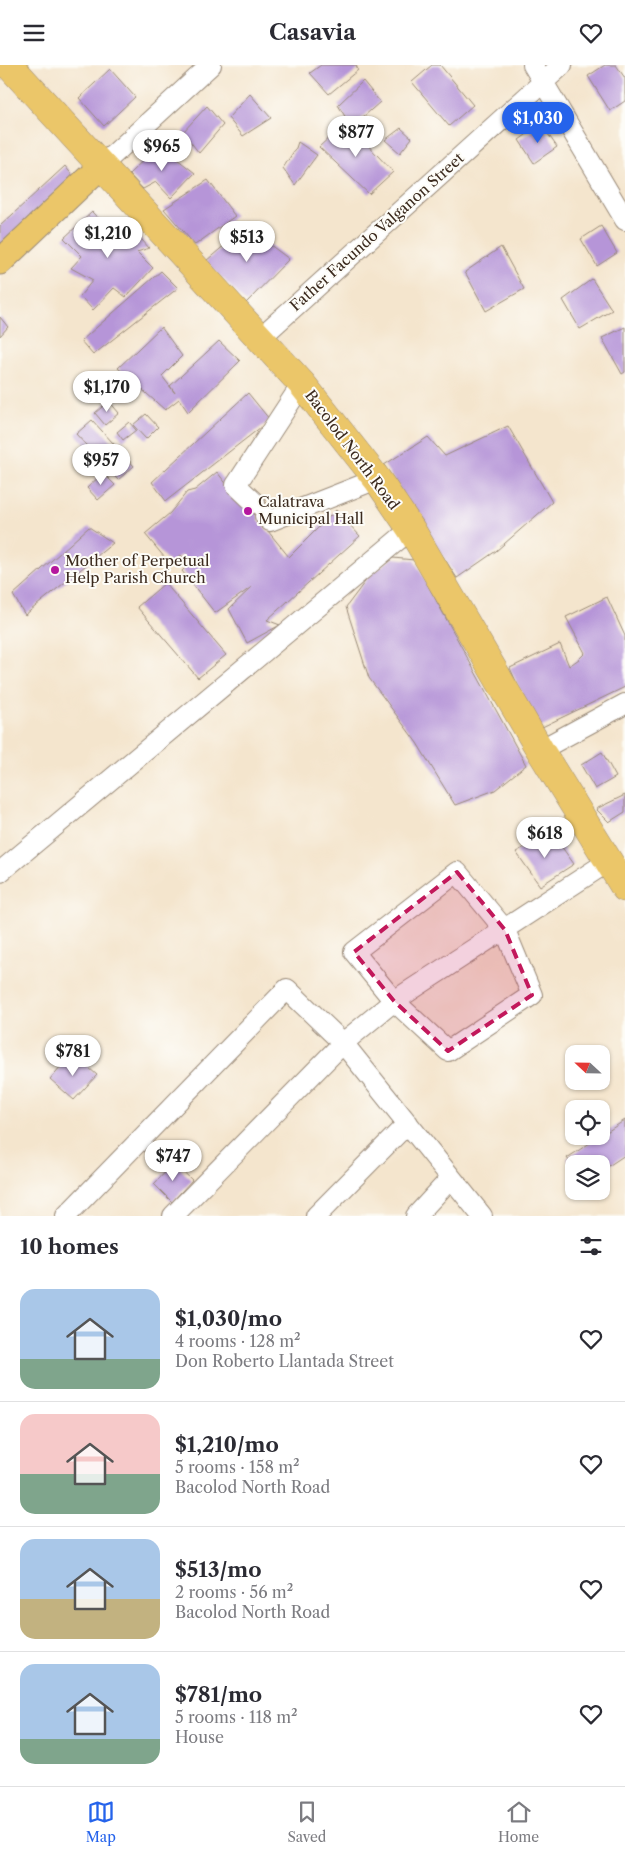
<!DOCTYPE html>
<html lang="en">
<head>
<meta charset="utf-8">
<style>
	body { margin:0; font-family:"Libre Caslon Text",serif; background:#f7f7f7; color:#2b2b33; height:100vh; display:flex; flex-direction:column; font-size:19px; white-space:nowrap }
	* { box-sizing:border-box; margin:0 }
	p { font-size:16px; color:#7c7c81 }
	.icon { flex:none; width:28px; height:28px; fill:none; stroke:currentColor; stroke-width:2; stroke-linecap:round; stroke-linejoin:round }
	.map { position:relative; height:1151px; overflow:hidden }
	.drawer { display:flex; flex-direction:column; background:#fff; flex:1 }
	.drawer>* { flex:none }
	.needle { width:32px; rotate:292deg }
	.tools { position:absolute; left:565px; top:980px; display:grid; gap:10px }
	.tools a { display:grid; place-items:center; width:45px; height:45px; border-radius:10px; background:#fff; box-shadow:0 1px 4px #0004; font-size:25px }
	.price { position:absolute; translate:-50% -42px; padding:0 11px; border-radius:18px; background:#fff; color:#222; font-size:16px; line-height:32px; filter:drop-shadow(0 1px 2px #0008) }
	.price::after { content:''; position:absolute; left:50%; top:30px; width:15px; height:11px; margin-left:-8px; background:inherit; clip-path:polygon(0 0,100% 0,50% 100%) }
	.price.current { background:#2563eb; color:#fff }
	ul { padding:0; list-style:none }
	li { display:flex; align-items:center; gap:15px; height:125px; padding:0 20px }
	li+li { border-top:1px solid #e1e1e2 }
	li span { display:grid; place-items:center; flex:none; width:140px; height:100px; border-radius:15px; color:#555 }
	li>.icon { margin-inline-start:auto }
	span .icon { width:60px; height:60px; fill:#fffc; stroke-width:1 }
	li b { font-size:21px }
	h2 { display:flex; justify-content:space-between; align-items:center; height:60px; padding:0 20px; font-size:21px }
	header { display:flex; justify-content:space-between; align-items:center; height:65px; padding:0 20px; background:#fff; font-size:22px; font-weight:700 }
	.dock { display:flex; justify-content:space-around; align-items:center; height:70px; border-top:1px solid #e1e1e2; background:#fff; font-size:14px; color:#7c7c81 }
	.dock a { display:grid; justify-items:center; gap:2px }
	.dock .current { color:#2563eb }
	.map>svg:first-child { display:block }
	.building { fill:#b695d8 }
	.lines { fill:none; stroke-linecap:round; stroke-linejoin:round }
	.minor-casing { stroke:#988876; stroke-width:22 }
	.major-casing { stroke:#988876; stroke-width:27 }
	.highway-casing { stroke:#988876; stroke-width:29 }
	.minor { stroke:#fff; stroke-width:20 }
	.major { stroke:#ebc669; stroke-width:25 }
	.highway { stroke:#ebc669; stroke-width:28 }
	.marked { fill:#c2185b; fill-opacity:0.2; stroke:#c2185b; stroke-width:4; stroke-dasharray:10 6; stroke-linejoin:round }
	.poi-dot { fill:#b5179e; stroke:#fdfcf7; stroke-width:2 }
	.labels { text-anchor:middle; stroke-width:4; stroke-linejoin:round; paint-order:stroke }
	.street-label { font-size:15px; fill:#3b2a1e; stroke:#fdfcf7 }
	.poi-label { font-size:15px; fill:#3b2a1e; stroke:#fdfcf7; text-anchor:start }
</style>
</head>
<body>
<header><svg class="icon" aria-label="menu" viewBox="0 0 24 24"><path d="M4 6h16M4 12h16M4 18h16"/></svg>Casavia<svg class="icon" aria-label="heart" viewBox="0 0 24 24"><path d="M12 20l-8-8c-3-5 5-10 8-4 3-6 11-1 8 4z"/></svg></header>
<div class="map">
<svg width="625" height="1151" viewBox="0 0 625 1151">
	<rect width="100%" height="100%" fill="#fdfcf7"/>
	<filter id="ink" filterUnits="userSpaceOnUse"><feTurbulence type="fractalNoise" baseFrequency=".02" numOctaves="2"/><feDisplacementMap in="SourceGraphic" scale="10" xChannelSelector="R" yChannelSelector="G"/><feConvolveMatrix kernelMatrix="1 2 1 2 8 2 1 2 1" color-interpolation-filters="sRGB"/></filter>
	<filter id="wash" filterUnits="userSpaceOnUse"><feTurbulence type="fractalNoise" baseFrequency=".0096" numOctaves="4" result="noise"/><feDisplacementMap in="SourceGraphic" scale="20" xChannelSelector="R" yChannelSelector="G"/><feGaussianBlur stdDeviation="1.12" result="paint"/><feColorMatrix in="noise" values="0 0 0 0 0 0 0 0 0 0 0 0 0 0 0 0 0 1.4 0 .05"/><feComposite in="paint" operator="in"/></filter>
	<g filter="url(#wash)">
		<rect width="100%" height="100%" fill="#f4e5cd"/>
		<g id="blocks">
			<path class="building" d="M321 0H356L358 5 329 29 310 8Z
				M432 0H440L473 40 449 61 412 17Z
				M605 0H616L625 13V36L610 46 588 11Z
				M110 4 135 32 104 61 79 33Z
				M363 16 380 37 354 60 346 53 338 40Z
				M250 29 271 53 243 71 228 53Z
				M207 41 223 60 199 88 183 67Z
				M346 57 393 107 369 129 319 82Z
				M541 59 557 82 534 98 519 75Z
				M401 63 412 73 400 88 385 75Z
				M298 77 317 90 295 120 283 103 296 83Z
				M159 80 195 108 171 133 156 117 143 124 129 109Z
				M65 101 73 111 0 180V161Z
				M208 115 235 151 195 180 164 144Z
				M92 147 115 171 129 160 149 183 137 187 153 203 126 232 114 223 93 245 80 231 93 215 71 203 82 191 64 173Z
				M601 161 617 188 597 201 581 174Z
				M246 162 289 194 246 238 206 196Z
				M501 182 524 224 486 246 465 207Z
				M161 206 178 223 93 290 81 276Z
				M592 214 612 245 580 264 563 235Z
				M0 252 8 262 0 271Z
				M161 262 182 291 162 311 175 328 170 321 219 276 240 296 188 347 179 334 165 345 118 303Z
				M625 262V307L622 309 602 273Z
				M248 328 270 355 166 436 152 417Z
				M109 336 119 348 105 360 95 348Z
				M146 349 158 362 146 374 133 360Z
				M92 355 134 401 118 415 76 369Z
				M129 357 136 365 123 375 117 367Z
				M508 361 552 437 496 486 457 513 384 400 428 372 445 391Z
				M217 407 247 445 255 438 259 455 289 492 336 445 360 471 267 555 280 560 247 578 229 544 253 521 215 548 182 506 189 499 181 490 170 499 145 469 170 448 187 427 195 425Z
				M103 408 115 420 98 435 87 423Z
				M89 462 113 478 25 550 13 530Z
				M393 493 414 495 526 700 495 725 455 740 417 678 369 613 346 542 370 510Z
				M165 518 226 590 198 613 137 542Z
				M607 532 625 571V622L538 664 510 603 560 579 569 601 579 594 585 588 566 552Z
				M602 687 616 712 595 724 581 700Z
				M625 730V747L609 757 596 744Z
				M551 767 574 799 540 821 516 787Z
				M72 988 97 1010 74 1035 50 1014Z
				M625 1055V1090L601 1106V1099H574V1103L567 1093Z
				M174 1098 192 1115 172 1137 154 1119Z"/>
		</g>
	</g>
	<g filter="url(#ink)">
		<use href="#blocks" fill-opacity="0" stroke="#988876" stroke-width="1"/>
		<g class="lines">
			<g class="minor-casing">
				<path id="minor" d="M533 0 625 155
					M102 100 211 0
					M260 273 562 0
					M255 438 236 420 302 319
					M265 451 270 456 377 414
					M540 685 625 639
					M0 807 411 464
					M457 807 505 865 532 930 448 986 394 936 354 887Z
					M66 1151 287 924 343 978 482 1151
					M173 1151 343 978 394 936 609 796
					M316 1151 408 1058
					M416 1151 451 1113"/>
			</g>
			<g class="major-casing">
				<path id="major" d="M0 197 102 100"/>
			</g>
			<g class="highway-casing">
				<path id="highway" d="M9 0 302 319 377 414 411 464 540 685 625 823"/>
			</g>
			<use href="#minor" class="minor"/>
			<use href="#major" class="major"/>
			<use href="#highway" class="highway"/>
		</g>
	</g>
	<path class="marked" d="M457 807 505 865 532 930 448 986 394 936 354 887Z"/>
	<g class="poi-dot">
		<circle cx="248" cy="446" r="5"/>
		<circle cx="55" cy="505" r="5"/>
	</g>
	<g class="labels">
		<g class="street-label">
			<text transform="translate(377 167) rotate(-42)" y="5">Father Facundo Valganon Street</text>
			<text transform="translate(352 385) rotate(53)" y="5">Bacolod North Road</text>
		</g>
		<g class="poi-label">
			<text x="258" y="442">Calatrava<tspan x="258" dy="17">Municipal Hall</tspan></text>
			<text x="65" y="501">Mother of Perpetual<tspan x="65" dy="17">Help Parish Church</tspan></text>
		</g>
	</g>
</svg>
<div class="tools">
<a><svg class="needle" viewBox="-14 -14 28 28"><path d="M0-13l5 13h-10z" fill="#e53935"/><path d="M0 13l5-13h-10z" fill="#7c7c81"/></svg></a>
<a><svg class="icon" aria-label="locate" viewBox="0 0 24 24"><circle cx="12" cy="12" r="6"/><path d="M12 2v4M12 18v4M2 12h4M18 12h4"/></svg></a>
<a><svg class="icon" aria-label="layers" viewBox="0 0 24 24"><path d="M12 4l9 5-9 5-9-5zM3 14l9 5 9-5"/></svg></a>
</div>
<b class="price current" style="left:538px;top:79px">$1,030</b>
<b class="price" style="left:356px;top:93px">$877</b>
<b class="price" style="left:162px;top:107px">$965</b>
<b class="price" style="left:108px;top:194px">$1,210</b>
<b class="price" style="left:247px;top:198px">$513</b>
<b class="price" style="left:107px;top:348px">$1,170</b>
<b class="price" style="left:101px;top:421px">$957</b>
<b class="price" style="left:545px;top:794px">$618</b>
<b class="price" style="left:73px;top:1012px">$781</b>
<b class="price" style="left:173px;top:1117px">$747</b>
</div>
<section class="drawer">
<h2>10 homes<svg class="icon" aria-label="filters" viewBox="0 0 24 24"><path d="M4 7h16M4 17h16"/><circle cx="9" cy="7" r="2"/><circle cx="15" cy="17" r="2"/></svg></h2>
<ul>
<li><span style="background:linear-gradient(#a9c7e8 70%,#7fa58c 0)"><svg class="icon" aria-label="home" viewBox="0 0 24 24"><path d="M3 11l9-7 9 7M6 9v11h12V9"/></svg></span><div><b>$1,030/mo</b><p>4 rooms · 128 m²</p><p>Don Roberto Llantada Street</p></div><svg class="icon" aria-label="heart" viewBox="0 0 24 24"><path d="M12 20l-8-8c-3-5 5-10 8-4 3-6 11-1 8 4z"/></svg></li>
<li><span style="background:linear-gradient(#f6c9c9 60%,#7fa58c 0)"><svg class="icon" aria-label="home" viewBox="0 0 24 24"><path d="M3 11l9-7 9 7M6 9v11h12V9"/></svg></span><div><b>$1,210/mo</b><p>5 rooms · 158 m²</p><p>Bacolod North Road</p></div><svg class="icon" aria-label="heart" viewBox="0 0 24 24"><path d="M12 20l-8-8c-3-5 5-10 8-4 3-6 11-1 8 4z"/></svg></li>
<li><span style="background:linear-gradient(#a9c7e8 60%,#c2b280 0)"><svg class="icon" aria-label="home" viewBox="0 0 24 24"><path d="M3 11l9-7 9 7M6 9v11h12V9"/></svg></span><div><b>$513/mo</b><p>2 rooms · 56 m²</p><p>Bacolod North Road</p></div><svg class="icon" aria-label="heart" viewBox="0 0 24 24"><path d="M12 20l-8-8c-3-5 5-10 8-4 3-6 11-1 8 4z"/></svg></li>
<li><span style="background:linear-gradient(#a9c7e8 75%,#7fa58c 0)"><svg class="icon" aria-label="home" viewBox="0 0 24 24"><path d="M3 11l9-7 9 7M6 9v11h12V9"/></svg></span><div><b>$781/mo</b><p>5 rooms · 118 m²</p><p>House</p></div><svg class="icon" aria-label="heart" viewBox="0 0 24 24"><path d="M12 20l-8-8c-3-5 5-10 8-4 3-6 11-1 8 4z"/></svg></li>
</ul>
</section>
<nav class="dock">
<a class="current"><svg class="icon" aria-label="map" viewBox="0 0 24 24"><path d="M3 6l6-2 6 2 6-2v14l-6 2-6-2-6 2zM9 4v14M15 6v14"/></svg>Map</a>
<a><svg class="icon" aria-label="saved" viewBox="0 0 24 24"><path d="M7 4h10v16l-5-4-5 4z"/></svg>Saved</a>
<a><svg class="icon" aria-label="home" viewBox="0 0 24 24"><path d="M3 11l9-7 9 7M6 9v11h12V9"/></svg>Home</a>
</nav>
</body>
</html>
